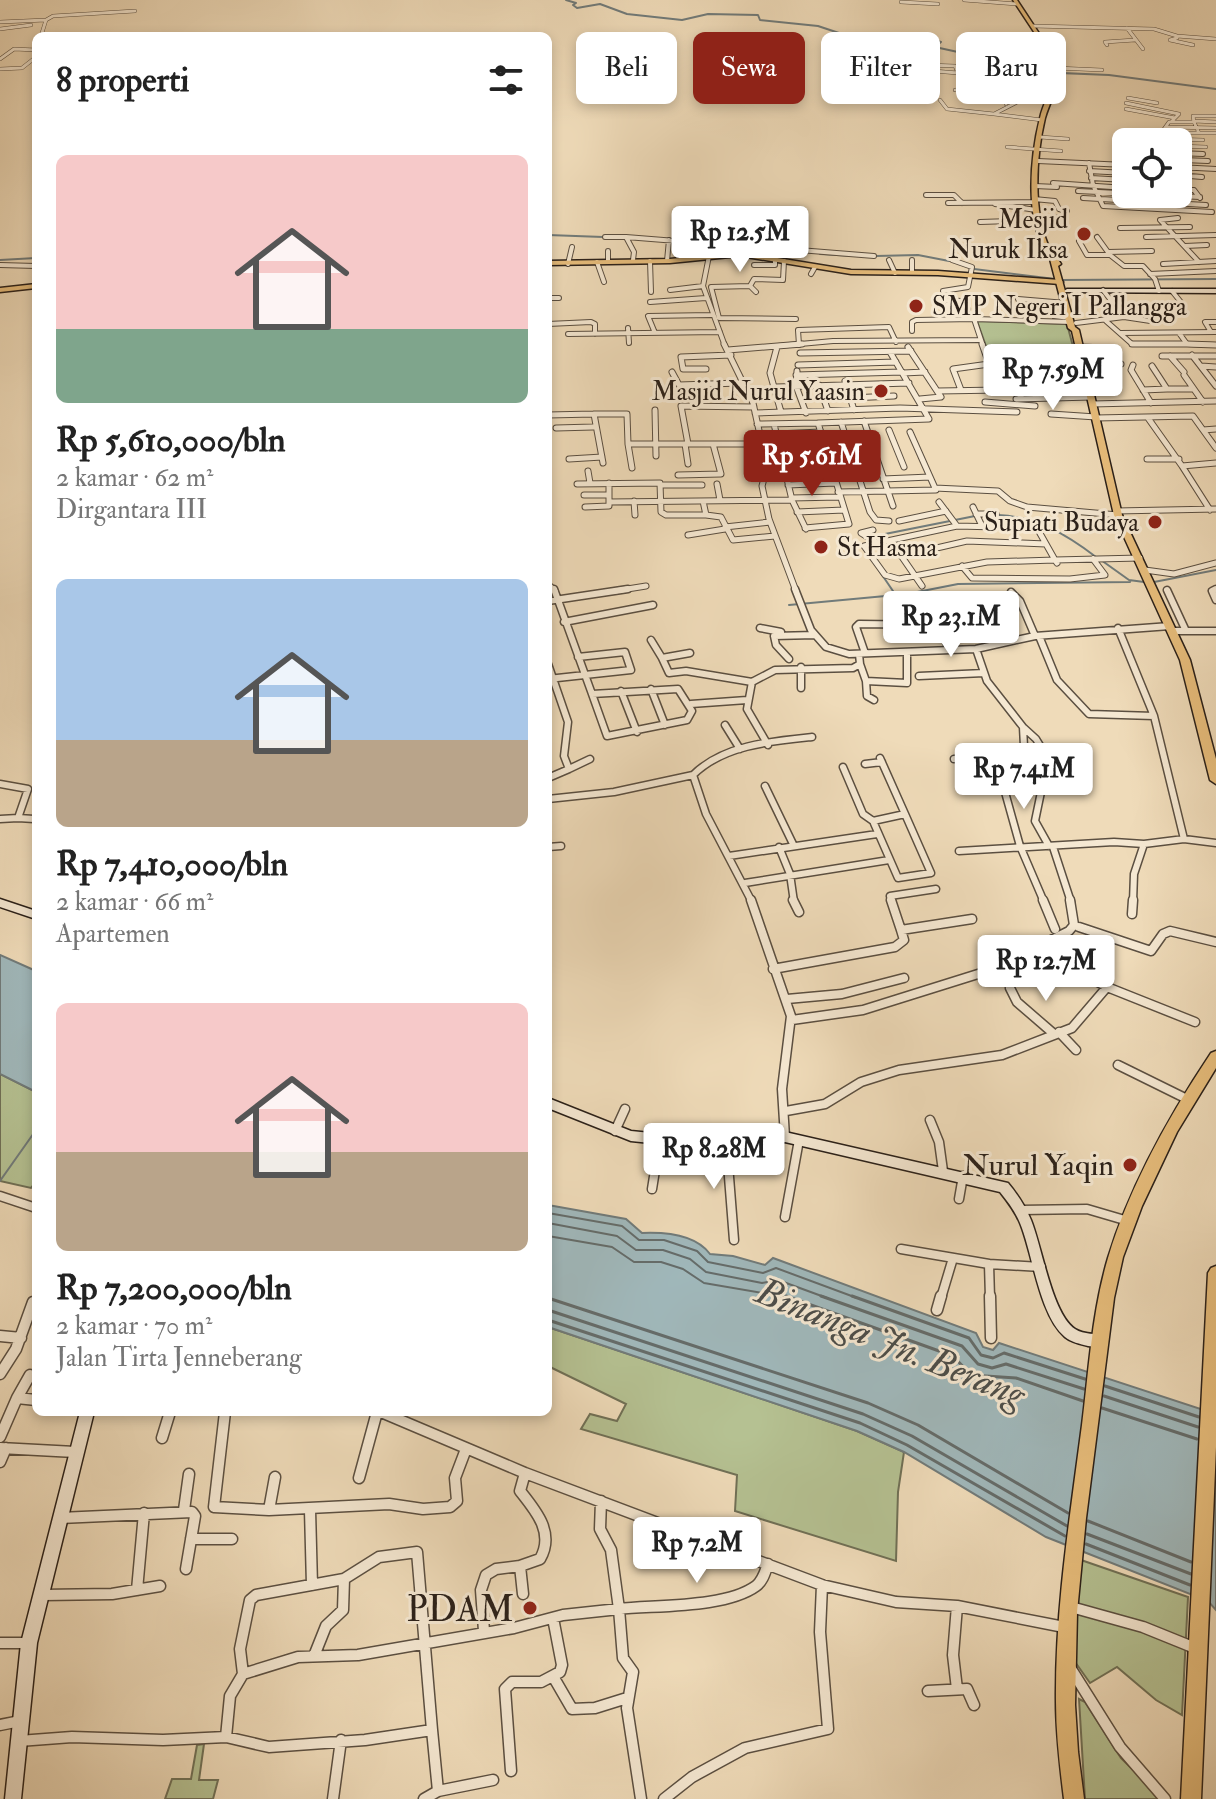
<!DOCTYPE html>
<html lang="id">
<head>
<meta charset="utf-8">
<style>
	body { margin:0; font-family:"IM FELL Double Pica",serif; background:#f6f6f6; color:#222; height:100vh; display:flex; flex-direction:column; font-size:30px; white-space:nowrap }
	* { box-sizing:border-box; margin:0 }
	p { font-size:26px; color:#767676 }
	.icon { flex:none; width:44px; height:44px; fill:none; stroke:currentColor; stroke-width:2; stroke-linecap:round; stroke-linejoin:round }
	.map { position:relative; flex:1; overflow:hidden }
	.details { position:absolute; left:32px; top:32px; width:520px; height:1384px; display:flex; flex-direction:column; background:#fff; border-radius:12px; box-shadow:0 4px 12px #0003 }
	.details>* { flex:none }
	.hud { position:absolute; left:576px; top:32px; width:520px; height:72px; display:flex; gap:16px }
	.buttons { position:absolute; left:1112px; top:128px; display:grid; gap:16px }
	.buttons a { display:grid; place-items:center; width:80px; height:80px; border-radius:12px; background:#fff; box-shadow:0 4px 12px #0003; font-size:40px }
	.price { position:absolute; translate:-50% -68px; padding:0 18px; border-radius:8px; background:#fff; color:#222; font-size:26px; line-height:52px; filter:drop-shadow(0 2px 4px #0008) }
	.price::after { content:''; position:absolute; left:50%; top:48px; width:24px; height:18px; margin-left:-12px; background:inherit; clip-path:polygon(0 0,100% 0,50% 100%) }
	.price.active { background:#8f2418; color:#fff }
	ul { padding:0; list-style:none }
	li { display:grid; align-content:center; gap:16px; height:424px; padding:0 24px }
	li span { display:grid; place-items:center; height:248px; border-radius:12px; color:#555 }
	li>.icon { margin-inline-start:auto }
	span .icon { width:144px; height:144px; fill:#fffc; stroke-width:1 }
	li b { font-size:34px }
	h2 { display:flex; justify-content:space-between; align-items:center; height:96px; padding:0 24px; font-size:34px }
	.chip { padding:0 28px; border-radius:12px; background:#fff; box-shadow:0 4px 12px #0003; font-size:28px; line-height:72px }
	.chip.active { background:#8f2418; color:#fff }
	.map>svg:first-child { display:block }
	.green { fill:#b5c192; stroke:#707056; stroke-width:2 }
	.water { fill:#a0b8bb; stroke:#717b7a; stroke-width:2 }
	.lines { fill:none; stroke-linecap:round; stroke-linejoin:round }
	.shore-far1 { stroke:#656c6a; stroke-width:2 }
	.shore { stroke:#656c6a; stroke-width:3 }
	.stream { stroke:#717b7a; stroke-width:2 }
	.street-far5-casing { stroke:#5b4f41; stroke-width:4 }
	.street-far4-casing { stroke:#5b4f41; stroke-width:6 }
	.street-far3-casing { stroke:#5b4f41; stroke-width:7 }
	.street-far2-casing { stroke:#5b4f41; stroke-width:9 }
	.street-far1-casing { stroke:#5b4f41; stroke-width:11 }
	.street-casing { stroke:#5b4f41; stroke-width:13 }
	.secondary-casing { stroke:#2a2019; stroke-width:3 }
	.primary-casing { stroke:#2a2019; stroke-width:3 }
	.highway-casing { stroke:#2a2019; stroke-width:3 }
	.street-far5 { stroke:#f5e8d2; stroke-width:3 }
	.street-far4 { stroke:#f5e8d2; stroke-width:4 }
	.street-far3 { stroke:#f5e8d2; stroke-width:5 }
	.street-far2 { stroke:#f5e8d2; stroke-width:6 }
	.street-far1 { stroke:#f5e8d2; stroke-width:8 }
	.street { stroke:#f5e8d2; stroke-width:10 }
	.secondary { fill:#f5e8d2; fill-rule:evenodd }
	.primary { fill:#e8be7c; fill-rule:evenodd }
	.highway { fill:#e8be7c; fill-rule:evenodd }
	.poi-dot { fill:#8f2418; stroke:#f5e8d2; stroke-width:3 }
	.labels { text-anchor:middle; stroke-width:6; stroke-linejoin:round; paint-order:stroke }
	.far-poi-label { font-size:26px; fill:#2a2019; stroke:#f5e8d2; text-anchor:end }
	.poi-label { font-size:30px; fill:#2a2019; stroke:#f5e8d2; text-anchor:end }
	.near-poi-label { font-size:36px; fill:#2a2019; stroke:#f5e8d2; text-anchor:end }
	.near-water-label { font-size:38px; font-style:italic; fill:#4d4e4a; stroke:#f5e8d2 }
</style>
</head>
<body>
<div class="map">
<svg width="1216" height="1799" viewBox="0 0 1216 1799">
	<rect width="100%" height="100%" fill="#efdbb9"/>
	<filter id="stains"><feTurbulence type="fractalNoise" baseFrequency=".0025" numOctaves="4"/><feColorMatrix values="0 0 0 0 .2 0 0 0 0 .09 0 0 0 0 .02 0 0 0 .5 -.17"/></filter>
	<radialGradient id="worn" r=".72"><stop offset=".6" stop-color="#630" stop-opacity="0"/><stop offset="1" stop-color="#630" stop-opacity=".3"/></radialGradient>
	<path class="green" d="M977 321 1067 324 1078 365 992 363Z
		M0 1074 36 1092V1182L31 1188 0 1181Z
		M548 1327 857 1431 904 1452 898 1492 896 1561 735 1511 737 1475 581 1429 590 1414 617 1421 626 1404 548 1366Z
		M1081 1560 1188 1597 1182 1715 1156 1700 1117 1667 1090 1683 1073 1659Z
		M1079 1699 1085 1702 1121 1758 1163 1799H1085Z
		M204 1744 199 1780H218L213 1799H165L172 1779H191L197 1745Z"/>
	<path class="water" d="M0 955 36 971V1092L0 1074Z
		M548 1205 626 1219 642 1233C665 1232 695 1234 710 1254L733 1256 765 1265 773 1258 976 1333 983 1347 993 1350 999 1343 1216 1414V1610L1208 1601 1046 1537 904 1452 857 1431 548 1327Z"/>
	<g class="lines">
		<path class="shore-far1" d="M548 1213 622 1226 639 1240H664L697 1251 708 1262 763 1273 776 1268 857 1298
			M548 1223 617 1236 636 1250H663L690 1259 706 1272 762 1283 778 1280 827 1298
			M548 1236 612 1247 634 1262H661L683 1269 704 1283 791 1298"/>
		<path class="shore" d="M786 1296 953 1356 971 1375 1016 1378 1083 1401
			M821 1296 962 1346 978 1364 992 1368 1006 1364 1084 1389
			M852 1296 969 1338 981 1355 993 1358 1004 1353 1085 1379
			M548 1298 868 1403 918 1425 1068 1513
			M548 1310 863 1414 912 1436 1067 1526
			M548 1320 860 1423 907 1445 1065 1536
			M1105 1386 1199 1417
			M1104 1396 1198 1427
			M1102 1408 1197 1439
			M1088 1521 1191 1562
			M1087 1534 1191 1574
			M1086 1544 1190 1585"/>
		<path class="stream" d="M566 0 576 3 573 5 577 8 600 4 627 14 682 20 708 14 758 15 760 20 818 26 854 38 918 34 941 42 935 47 967 54 984 63 1013 71 1109 75 1216 89
			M548 235 603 237
			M777 248 798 250
			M820 254 854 256
			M876 256 918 255 949 261
			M0 260 36 258
			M974 269 1055 279
			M1061 280 1216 279
			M998 515C1037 517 1066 534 1096 557
			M879 540 885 534 975 516
			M1101 560 1129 580 1144 582
			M876 566 895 594
			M1154 582 1216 570
			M789 605 907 594 958 584 1130 582
			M0 1181 36 1130"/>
		<g class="street-far5-casing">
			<path id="street-far5" d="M964 0 1017 4
				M901 2 938 4
				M0 22 46 20
				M1033 26 1154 29 1177 36 1216 39
				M1127 28 1143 49
				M0 29 31 25
				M41 36 46 20 53 16 135 11
				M1177 38 1170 40 1193 45
				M1031 45 1027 36H1039
				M1107 45 1105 42 1135 40
				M844 58H886L898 71
				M0 59 14 49 36 50
				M899 64 955 66 958 73 983 72
				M1056 68 1102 70
				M0 69 22 68 36 57
				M850 75 921 70 958 73 1000 90 1006 104
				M955 90 985 88
				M999 90 1029 95
				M1128 98 1157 103
				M940 100 947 109 994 114 1027 97 1048 98
				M1126 103 1179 114 1171 122
				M1126 109 1175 118
				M994 114 1042 120
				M1194 121 1216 122
				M1194 122 1193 116H1216
				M1168 127 1216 128
				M1165 133H1216
				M1040 137 1068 139
				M1169 139 1203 140
				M1170 142 1164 129 1169 122H1194L1199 133
				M1178 146 1206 147
				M1007 147 1061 151"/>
		</g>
		<g class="street-far4-casing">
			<path id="street-far4" d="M1178 153 1203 154
				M1178 154 1190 176
				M1183 160 1208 161
				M1038 161 1126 165
				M1089 163 1093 185 1103 206 1212 212
				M1178 167 1216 169
				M1089 171 1126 173
				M1178 175 1202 177
				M1091 178 1126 180
				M1178 182 1188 183
				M1053 183 1126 188
				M1035 186 1057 187
				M1178 190H1194L1200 198
				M1078 191 1200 197
				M926 195H954L962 203
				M1083 198 1206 205
				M1034 199 1055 201 1059 209 1067 211
				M948 203 1035 202
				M995 204 1036 210
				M1038 217 1066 218
				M1178 218 1160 220 1199 262
				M980 222 1039 220
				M1120 228 1190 227
				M605 237H626
				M1097 237 1110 255
				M1146 237 1216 235
				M1079 241 1087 255H1110L1124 266H1143L1155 279 1159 291
				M1185 246 1207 245
				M792 248 796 236
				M696 249 709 256 703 286 725 346
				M799 250 874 256
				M608 251V261
				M1108 252 1152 251
				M633 260 634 252 626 237 778 249
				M889 260 895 273
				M912 260V272
				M952 260 972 267 968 287 943 291 953 318
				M650 261 651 292
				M667 261 669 240
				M597 262 604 282
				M568 264 572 247
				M1163 264 1216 261
				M0 265 36 266
				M754 265H775V260
				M811 274 815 267
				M1150 274 1216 271
				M783 280 784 261
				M750 286 711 287 719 318 796 319
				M670 290 703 286
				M1103 290 1124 317
				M756 292 750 286 754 279 783 280
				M548 298H559
				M945 300 961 301 968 309 949 311
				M650 302 706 298
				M1052 309 1054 316 1070 318
				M1142 309 1184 306 1172 291
				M974 319 1071 322
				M1029 321 1018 299 1066 303
				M1106 321 1132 344H1187L1179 333
				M1076 323 1124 317 1157 322
				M548 324 591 322 595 324V334
				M628 328 629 343
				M912 331V322L916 320 974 319 983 346
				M1211 332 1205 322H1216
				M655 333 648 316 712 315
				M1120 333 1216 332
				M568 334 720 332
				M1187 344 1216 345
				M799 345 798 330 889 327 896 342
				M778 346 833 341 979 340"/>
		</g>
		<g class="street-far3-casing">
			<path id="street-far3" d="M724 344 753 403 767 467 762 486 769 519 796 591
				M982 344 989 364 1084 367
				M1132 344H1187
				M1187 344 1216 345
				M777 347 770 373 781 412
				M908 347 941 397 920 399
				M1079 347 1107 348 1115 356
				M728 350 802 344
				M800 353 911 351
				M1192 355 1216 386
				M1162 356H1216
				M1170 356 1184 372
				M1083 364H1121
				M798 365 896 362
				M1030 365 1034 378
				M1133 365 1131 370 1151 403
				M1201 366 1216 367
				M706 369H683L681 357 731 355
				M797 371 796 386 806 413
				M672 372 679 385 740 383
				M903 373 925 372
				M796 375 902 372
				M1184 375 1203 402
				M845 381 854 410
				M819 385 828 411
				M776 387 909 383
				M1016 388 1022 399
				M1167 389H1193
				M961 390 953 369 989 364
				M1143 390 1167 389 1152 366
				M938 391 1001 390
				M850 398 894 396
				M1016 399 1091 397
				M985 402 1035 406
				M1092 404 1216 401
				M655 410 656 456
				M755 413 900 408 1017 412
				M1051 414 1096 417
				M548 415 594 414
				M1096 418 1193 416 1203 430
				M1148 418 1182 466
				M864 421 893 506
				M841 422 870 512 876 520 889 521
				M818 423 929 419 890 352
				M757 424 818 423 849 524 805 528
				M774 424 792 500 806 529
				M556 428 593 427
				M1216 429 1203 430 1216 448
				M889 430 904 467
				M910 432 935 488 998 491 1010 501 1027 507 1118 515
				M777 434 821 432
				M628 444 632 468
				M685 444 688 464
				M688 444 681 406 754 407
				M760 448 825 445
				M826 452 873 451
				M783 458 827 457
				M569 459 602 457
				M1147 459H1179
				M603 463 594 414H627L628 444H759
				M588 471 590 483
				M767 471 830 470
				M678 475 721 474 713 444
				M883 479 930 477
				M609 483V502L792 500
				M577 484 660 483 661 512 666 515H706L703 501
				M717 484 720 500
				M662 485H702
				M788 485 835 483
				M838 492 936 490
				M584 495H607
				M791 498 839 497
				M634 501 635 515
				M939 502 957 526
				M585 507 609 506V502
				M973 507 982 526
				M1210 510 1182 466 1216 463
				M1116 511 1216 509
				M797 512 844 510
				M976 514H996
				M706 515 721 517 733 540 775 536
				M899 521 946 511
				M957 526 1037 528 1055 560 987 562 899 579 885 575 864 546Z
				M725 527 770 522
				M873 530 861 533 876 542
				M688 535 725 529
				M891 541 922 586
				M902 556 967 541 1046 544
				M1055 560 1057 563
				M1055 560 1140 558
				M962 566 972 578 1070 579 1105 575 1093 559
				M1145 570 1174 574 1216 563
				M548 584 555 591
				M615 591 646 586
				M1213 591 1216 589"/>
		</g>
		<g class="street-far2-casing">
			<path id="street-far2" d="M554 589 592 694
				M795 589 811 630 826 647 849 654 976 649 1035 636 1170 626
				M1216 589 1212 591 1216 600
				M1167 590 1186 631
				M1011 592 1020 601 1035 636
				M548 601 628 589
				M564 622 653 605
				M760 628 781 632
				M1173 631H1216
				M1039 636 1057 680 1089 714 1154 716
				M651 640 662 658 690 653
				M976 649 987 681 1023 727 1025 766 1041 792 1035 821 1049 846
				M865 653 856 627 859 624 940 625 949 650
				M662 658 669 673 686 671 752 682
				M789 659 776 645 774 636 815 635
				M548 664 568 722 564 756 569 769 548 778
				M860 664 866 681 907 683V652
				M801 667V688
				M919 676 984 673
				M548 679 631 670 625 652 578 657
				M866 681 867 696 874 700
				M651 689 665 725
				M678 689 692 711 687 720 607 736 592 694Z
				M621 691 637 732
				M691 704 747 700
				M725 725 740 749
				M1024 728 1036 739 1066 788
				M768 745 747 709 752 682 775 670 853 668 860 664 859 654
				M880 758 905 814
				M954 759 984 757 998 767 1020 846 1044 902
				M865 764 882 762
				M843 767 863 814 873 821
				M569 769 590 759
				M0 784 28 789 18 818 0 819
				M765 786 793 844
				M548 799 614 792 693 775
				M905 814 931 873 898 878 873 821Z
				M18 818 34 819
				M1184 839 1216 843
				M548 847 561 846
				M779 847 790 874 794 902
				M1053 847 1071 902
				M959 851 1114 842 1144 844 1184 839 1154 716 1118 628
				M729 856 877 834
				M745 883 889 860
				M752 902 706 814 693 775C723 745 772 741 812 737
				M892 902 890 896 936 889
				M1133 902 1134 874 1144 844"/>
		</g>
		<g class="street-far1-casing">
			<path id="street-far1" d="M751 900 791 1016 782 1089 785 1137
				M793 900 799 912
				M891 900 901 930
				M1043 900 1055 929
				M1132 914 1133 900
				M1079 927 1151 951 1163 934 1170 931 1216 942
				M1066 965 1107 987
				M773 969 895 947 904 940 901 930 972 919
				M1010 988 1017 1002 1054 1034
				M787 999 842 994 904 978
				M792 1020 863 1010 994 969 1069 931 1074 925 1070 900
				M1059 1032 1076 1050
				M1118 1065 1189 1100
				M786 1111 825 1104 861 1082 899 1070 1002 1055 1072 1028 1107 987 1195 1022
				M930 1120 939 1142 943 1171
				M615 1131 625 1109
				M726 1139 734 1240
				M652 1189 660 1139
				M0 1196 36 1208
				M959 1199 963 1176
				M1021 1210 1087 1209 1128 1221
				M785 1217 799 1140
				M901 1249 989 1264
				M941 1298 953 1258
				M990 1298 989 1264 1041 1267"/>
		</g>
		<g class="street-casing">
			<path id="street" d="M990 1296 991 1338
				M937 1310 941 1296
				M0 1336 21 1338
				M0 1374 16 1349 33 1302
				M17 1398 30 1375
				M225 1412 214 1507 269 1510
				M381 1412 525 1473 822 1585 896 1602 957 1606 1064 1627
				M0 1437 17 1398 36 1400
				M162 1438 170 1412
				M0 1448 75 1452
				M0 1462 6 1448
				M275 1477 269 1510 389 1504 423 1509 450 1507 457 1501 455 1478 466 1449
				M359 1478 377 1412
				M601 1501 600 1529 611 1550 619 1609C656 1605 726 1608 756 1586 763 1581 765 1572 768 1564
				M184 1510 189 1474
				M310 1510 312 1585
				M60 1518 192 1512 195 1516 186 1569
				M191 1539H232
				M520 1566 540 1559C555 1533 536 1511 520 1491L525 1473
				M137 1590 144 1513
				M43 1595 112 1594 160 1586
				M957 1606 953 1655 957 1689
				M1071 1607 1143 1627 1195 1648
				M484 1631 481 1590 486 1575 496 1569 520 1566 523 1594
				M0 1643H29
				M1071 1669 1120 1747 1165 1799
				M243 1674 298 1657 358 1655 514 1628 563 1615 619 1609 623 1658 633 1672 627 1708 641 1799
				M554 1678 572 1709 595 1708 627 1698
				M928 1691 967 1689 974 1705
				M0 1725 20 1721
				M226 1737 230 1696 243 1674 240 1649 250 1600 256 1595 344 1579
				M19 1741 72 1737 163 1740 226 1737 269 1747 365 1740 432 1730 417 1552 379 1557 344 1579 343 1610 326 1626 314 1656
				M511 1771 505 1689 512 1682H541L560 1672 562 1665 553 1618
				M438 1791 493 1780
				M333 1799 341 1740
				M424 1799 438 1791 432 1730
				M664 1799 692 1777 745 1748 828 1729 820 1632 822 1585"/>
		</g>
		<g class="secondary-casing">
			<path id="secondary" d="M1067 289H1216V293L1065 292 1064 291Z
				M0 899 36 911V919L0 907Z
				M548 1098 631 1131 680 1136 785 1132 1008 1183C1018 1195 1025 1206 1031 1220 1042 1247 1052 1314 1075 1329 1084 1335 1096 1333 1106 1336L1108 1341 1106 1346C1099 1347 1094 1347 1088 1346 1080 1344 1071 1342 1065 1337 1039 1315 1033 1254 1020 1223 1015 1211 1008 1202 1000 1192L785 1142 680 1146 631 1141 548 1108Z
				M80 1412H94L37 1643 21 1799H5L21 1643Z"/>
		</g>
		<g class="primary-casing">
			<path id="primary" d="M740 252 851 270 938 271 1060 280 1063 282 1060 284 938 275 851 274 740 256 670 263 548 265V261L670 259Z
				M36 284V288L0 292V288Z"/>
		</g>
		<g class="highway-casing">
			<path id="highway" d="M1013 0H1017L1048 47 1061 77C1056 91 1049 104 1045 118 1036 156 1032 214 1050 249 1053 254 1058 259 1061 264L1058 266 1075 327 1079 330 1122 515 1190 660 1216 759V784L1210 780 1180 660 1114 515 1072 331 1068 328 1050 259C1024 225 1030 158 1040 118 1043 104 1051 91 1055 77L1044 47Z
				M1216 1051V1068L1177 1132 1142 1206 1123 1257 1114 1298 1086 1518 1077 1612 1075 1705 1078 1752 1084 1799H1064C1060 1767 1056 1735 1056 1702 1055 1609 1070 1517 1082 1425 1089 1369 1092 1312 1108 1258 1130 1185 1169 1116 1211 1053Z
				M1216 1266V1447L1201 1799H1181L1208 1273 1211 1268Z"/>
		</g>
		<use href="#street-far5" class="street-far5"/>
		<use href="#street-far4" class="street-far4"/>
		<use href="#street-far3" class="street-far3"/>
		<use href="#street-far2" class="street-far2"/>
		<use href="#street-far1" class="street-far1"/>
		<use href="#street" class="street"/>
		<use href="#secondary" class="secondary"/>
		<use href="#primary" class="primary"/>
		<use href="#highway" class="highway"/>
	</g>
	<g class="poi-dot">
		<circle cx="1084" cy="234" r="8"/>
		<circle cx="916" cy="306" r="8"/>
		<circle cx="881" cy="391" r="8"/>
		<circle cx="1155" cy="522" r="8"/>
		<circle cx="821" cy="547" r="8"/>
		<circle cx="1130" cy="1165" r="8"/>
		<circle cx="530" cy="1608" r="8"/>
	</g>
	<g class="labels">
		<g class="far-poi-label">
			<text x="1068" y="228">Mesjid<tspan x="1068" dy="30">Nuruk Iksa</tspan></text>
			<text x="932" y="315" text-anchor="start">SMP Negeri I Pallangga</text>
			<text x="865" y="400">Masjid Nurul Yaasin</text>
			<text x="1139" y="531">Supiati Budaya</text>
			<text x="837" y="556" text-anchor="start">St Hasma</text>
		</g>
		<g class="poi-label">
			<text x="1114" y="1175">Nurul Yaqin</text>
		</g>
		<g class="near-poi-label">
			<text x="514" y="1621">PDAM</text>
		</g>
		<g class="near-water-label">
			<text transform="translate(891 1342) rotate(22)" y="13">Binanga Jn. Berang</text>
		</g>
	</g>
	<rect width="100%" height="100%" filter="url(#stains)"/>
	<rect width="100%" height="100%" fill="url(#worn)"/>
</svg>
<div class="buttons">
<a><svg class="icon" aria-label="locate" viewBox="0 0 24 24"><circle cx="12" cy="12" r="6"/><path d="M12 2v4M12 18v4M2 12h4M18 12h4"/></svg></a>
</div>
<b class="price" style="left:740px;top:274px">Rp 12.5M</b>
<b class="price" style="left:1053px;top:412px">Rp 7.59M</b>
<b class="price active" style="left:812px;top:498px">Rp 5.61M</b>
<b class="price" style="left:951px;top:659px">Rp 23.1M</b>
<b class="price" style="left:1024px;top:811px">Rp 7.41M</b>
<b class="price" style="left:1046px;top:1003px">Rp 12.7M</b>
<b class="price" style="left:714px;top:1191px">Rp 8.28M</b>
<b class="price" style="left:697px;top:1585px">Rp 7.2M</b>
<div class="hud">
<a class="chip">Beli</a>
<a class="chip active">Sewa</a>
<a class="chip">Filter</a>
<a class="chip">Baru</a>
</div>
<section class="details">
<h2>8 properti<svg class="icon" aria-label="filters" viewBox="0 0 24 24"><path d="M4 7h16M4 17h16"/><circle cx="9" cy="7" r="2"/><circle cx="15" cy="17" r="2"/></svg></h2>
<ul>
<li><span style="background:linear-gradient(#f6c9c9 70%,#7fa58c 0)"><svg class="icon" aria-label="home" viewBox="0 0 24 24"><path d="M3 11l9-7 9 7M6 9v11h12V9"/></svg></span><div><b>Rp 5,610,000/bln</b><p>2 kamar · 62 m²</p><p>Dirgantara III</p></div></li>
<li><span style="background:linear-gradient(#a9c7e8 65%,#b9a48a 0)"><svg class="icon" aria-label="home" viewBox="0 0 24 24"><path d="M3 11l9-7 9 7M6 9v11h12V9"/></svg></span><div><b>Rp 7,410,000/bln</b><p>2 kamar · 66 m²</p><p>Apartemen</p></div></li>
<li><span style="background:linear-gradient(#f6c9c9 60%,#b9a48a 0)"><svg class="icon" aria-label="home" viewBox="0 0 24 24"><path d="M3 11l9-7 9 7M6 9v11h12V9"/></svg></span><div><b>Rp 7,200,000/bln</b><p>2 kamar · 70 m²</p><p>Jalan Tirta Jenneberang</p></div></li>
</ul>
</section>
</div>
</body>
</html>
